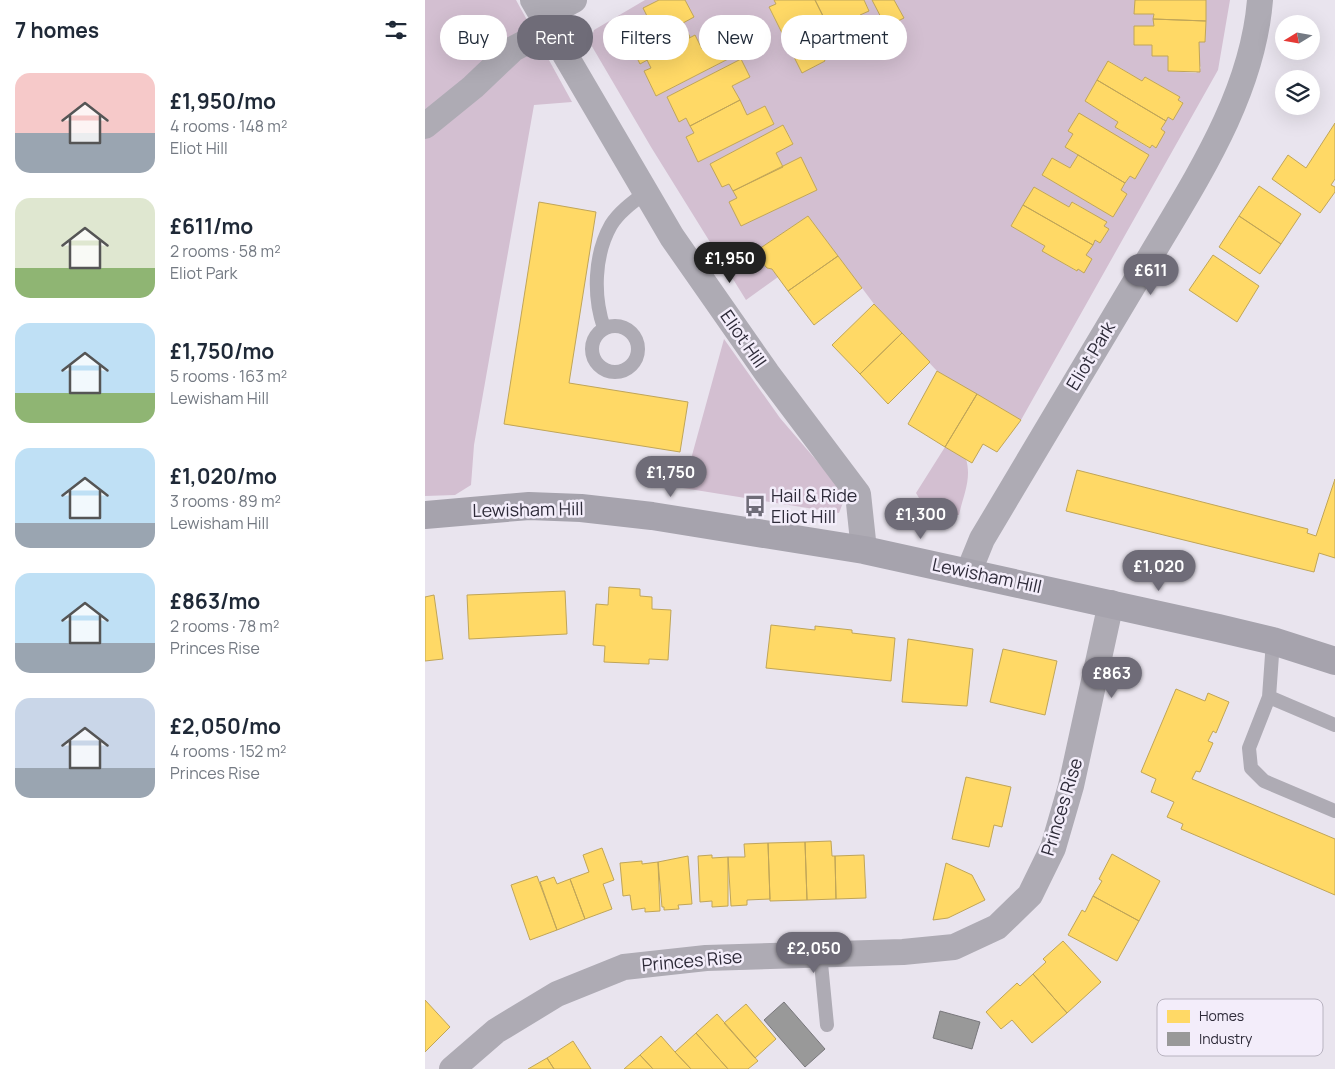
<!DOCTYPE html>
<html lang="en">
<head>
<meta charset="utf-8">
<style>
	body { margin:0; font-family:Manrope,sans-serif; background:#f6f6f7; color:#1f2937; height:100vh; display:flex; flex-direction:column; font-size:19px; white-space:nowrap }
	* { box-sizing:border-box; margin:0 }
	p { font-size:16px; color:#747a83 }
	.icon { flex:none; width:28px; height:28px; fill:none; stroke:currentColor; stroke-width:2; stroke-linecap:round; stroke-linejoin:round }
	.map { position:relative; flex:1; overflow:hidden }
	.side { display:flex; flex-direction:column; background:#fff; width:425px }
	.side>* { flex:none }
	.hud { position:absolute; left:15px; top:15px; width:475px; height:45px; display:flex; gap:10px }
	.needle { width:32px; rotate:259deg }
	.buttons { position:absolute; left:850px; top:15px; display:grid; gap:10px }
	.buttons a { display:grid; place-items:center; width:45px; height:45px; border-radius:50%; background:#fff; box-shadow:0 5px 20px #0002; font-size:25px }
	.price { position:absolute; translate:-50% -42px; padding:0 11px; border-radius:18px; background:#6f6c78; color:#fff; font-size:16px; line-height:32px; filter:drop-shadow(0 1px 2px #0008) }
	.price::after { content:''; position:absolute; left:50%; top:30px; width:15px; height:11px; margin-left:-8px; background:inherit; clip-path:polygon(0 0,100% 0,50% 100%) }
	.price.on { background:#222; color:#fff }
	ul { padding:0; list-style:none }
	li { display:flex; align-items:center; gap:15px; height:125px; padding:0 15px }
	li span { display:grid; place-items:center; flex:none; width:140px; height:100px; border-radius:15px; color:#555 }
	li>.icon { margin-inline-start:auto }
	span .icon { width:60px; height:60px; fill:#fffc; stroke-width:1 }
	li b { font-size:21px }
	h2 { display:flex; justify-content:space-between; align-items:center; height:60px; padding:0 15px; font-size:21px }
	.pill { padding:0 18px; border-radius:22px; background:#fff; box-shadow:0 5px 20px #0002; font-size:18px; line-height:45px }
	.pill.on { background:#6f6c78; color:#fff }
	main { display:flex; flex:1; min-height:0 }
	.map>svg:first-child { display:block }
	.green { fill:#d3bfd1; fill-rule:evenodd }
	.homes { fill:#ffd966; stroke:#c0a558 }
	.industry { fill:#999; stroke:#79787c }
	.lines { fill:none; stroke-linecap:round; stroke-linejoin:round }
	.lane { stroke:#aeabb4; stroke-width:14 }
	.street { stroke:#aeabb4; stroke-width:26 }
	.secondary { stroke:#a6a3ad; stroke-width:28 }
	.labels { text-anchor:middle; stroke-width:5; stroke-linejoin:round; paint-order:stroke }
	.street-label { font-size:18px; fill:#2e2b39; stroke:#f3edfa }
	.poi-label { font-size:18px; fill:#2e2b39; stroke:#f3edfa; text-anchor:start }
	.key { fill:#f3edfa; stroke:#b8b3c0; stroke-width:1 }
	.key-label { font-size:14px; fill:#2e2b39 }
</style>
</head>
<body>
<main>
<section class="side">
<h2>7 homes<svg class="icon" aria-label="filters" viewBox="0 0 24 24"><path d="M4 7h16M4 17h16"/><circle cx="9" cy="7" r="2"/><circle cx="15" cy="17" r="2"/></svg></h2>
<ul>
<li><span style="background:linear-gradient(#f6c9c9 60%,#9aa5b1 0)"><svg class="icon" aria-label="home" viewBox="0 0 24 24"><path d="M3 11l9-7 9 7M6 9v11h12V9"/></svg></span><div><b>£1,950/mo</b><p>4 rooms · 148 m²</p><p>Eliot Hill</p></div></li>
<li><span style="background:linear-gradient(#dfe7d0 70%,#8fb573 0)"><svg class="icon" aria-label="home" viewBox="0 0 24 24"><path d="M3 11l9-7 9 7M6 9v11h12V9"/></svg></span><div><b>£611/mo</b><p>2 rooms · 58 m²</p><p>Eliot Park</p></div></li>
<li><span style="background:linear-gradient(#bfe0f5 70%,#8fb573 0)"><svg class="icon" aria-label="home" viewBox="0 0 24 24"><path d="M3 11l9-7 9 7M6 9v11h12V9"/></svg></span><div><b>£1,750/mo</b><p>5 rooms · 163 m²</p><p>Lewisham Hill</p></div></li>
<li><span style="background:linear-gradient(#bfe0f5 75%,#9aa5b1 0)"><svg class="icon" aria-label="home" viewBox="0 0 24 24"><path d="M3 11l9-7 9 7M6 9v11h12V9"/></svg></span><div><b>£1,020/mo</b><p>3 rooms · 89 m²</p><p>Lewisham Hill</p></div></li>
<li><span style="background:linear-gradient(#bfe0f5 70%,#9aa5b1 0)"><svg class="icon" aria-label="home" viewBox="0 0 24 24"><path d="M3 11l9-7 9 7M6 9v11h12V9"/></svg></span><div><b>£863/mo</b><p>2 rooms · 78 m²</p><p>Princes Rise</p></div></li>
<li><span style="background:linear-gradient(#c9d6e8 70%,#9aa5b1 0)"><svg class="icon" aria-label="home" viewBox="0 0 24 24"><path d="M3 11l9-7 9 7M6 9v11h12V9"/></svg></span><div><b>£2,050/mo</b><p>4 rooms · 152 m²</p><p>Princes Rise</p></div></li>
</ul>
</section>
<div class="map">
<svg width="910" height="1069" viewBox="0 0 910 1069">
	<rect width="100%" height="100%" fill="#e9e4ee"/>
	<path class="green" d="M0 0H91L147 102 109 105 49 445 46 485 30 495 0 496Z
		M220 0H234L219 8 222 16 204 25 197 23 194 26V31L200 34 215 64 222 60 226 68 219 71 231 96 307 57 298 39 277 49 270 35 265 37 258 23 268 17 260 0H349L351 4 344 8 377 73 400 61 387 35 419 19 432 44 446 37 435 15 444 10 439 0H447L478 18 469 0H710V13L729 14V26H709V45H727V56H743V71L771 73 776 68 774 64V42H780L781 0H805L793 70 596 420 512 371 449 304 383 216 334 249 337 253 335 260 342 268 347 269 353 277 321 300 226 147 165 43 169 30ZM316 59 325 77 307 86 322 115 340 106 349 123 273 162 261 138 269 133 261 118 254 121 242 97ZM684 61 717 81 720 77 755 97 753 100 758 102 748 120 743 117C737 127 734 136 731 147L727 145 724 148 691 128 693 122 660 101ZM654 114 724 155 710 179 705 176 696 190 702 194 688 217 617 175 627 158 645 168 653 155 640 147 648 134ZM358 125 368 143 351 153 358 167 376 158 392 190 316 226 305 202 312 198 304 184 285 164ZM609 187 644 207 648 202 681 222 679 226 684 229 675 243 670 240 661 255 667 259 659 272 653 269 651 271 618 251 620 246 586 226Z
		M299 339 355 418 416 489 419 500 414 513 258 488Z
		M520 447 541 459C547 479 538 496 534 515H529L494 498 491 493Z"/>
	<path class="homes" d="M234 0H260L269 17 258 23 265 37 215 64 200 34 194 31V26L197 23 204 25 222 16 218 8Z
		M349 0H390L403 26 387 35 400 61 377 73 344 7 351 4Z
		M390 0H439L444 11 435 15 446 37 432 44 419 19 403 26Z
		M447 0H469L479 18 461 27Z
		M710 0H781V21L728 19 729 14H709Z
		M728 19 781 21 780 42H774L775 72 743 71V56H727V45H709V26H729Z
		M270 35 277 49 298 39 307 57 231 96 219 71 226 68 222 60Z
		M316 59 325 77 307 86 315 100 265 126 261 118 254 122 242 97Z
		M683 61 717 81 720 77 755 97 753 100 758 103 748 120 743 117 741 121 672 80Z
		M672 80 741 121 736 129 740 132 731 148 727 145 725 148 690 127 693 122 660 101Z
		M315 100 322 115 340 106 349 124 273 162 261 137 269 133 265 126Z
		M654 113 724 155 710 179 705 176 700 183 640 147 648 134 643 131Z
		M910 123V179L906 185 910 187V192L895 213 847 179 863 155 881 168Z
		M358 125 368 144 351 153 358 167 308 191 304 184 297 187 285 164Z
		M653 155 700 183 696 190 702 194 688 217 617 175 627 158 645 168Z
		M376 157 392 190 316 226 304 202 312 198 308 191Z
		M834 186 876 214 856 244 814 216Z
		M609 187 644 207 647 202 682 222 679 226 684 229 675 243 670 240 668 245 598 205Z
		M114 202 171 212 144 383 263 402 255 452 79 424Z
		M598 205 668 245 661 255 667 259 659 273 653 269 652 271 617 251 620 246 586 226Z
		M383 216 413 256 363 291 347 269 342 268 335 260 337 253 334 249Z
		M814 216 856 244 835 274 794 247Z
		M788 255 834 286 812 322 764 290Z
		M413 256 437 288 389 325 363 291Z
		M449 304 477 333 435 374 407 345Z
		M477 333 505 362 463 404 435 374Z
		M512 371 552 394 520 447 483 424Z
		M552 394 596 420 572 452 558 444 547 463 520 447Z
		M652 470 883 529 882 533 891 536 910 479V558L894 553 889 572 641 511Z
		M184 587 215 589V596L227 597V609L246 610 243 660 224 659V664L179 662 180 646 168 645 171 604 183 605Z
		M140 591 142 634 44 639 42 595Z
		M9 595 18 659 0 661V597Z
		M346 625 390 630V626L427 630V633L470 638 466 681 341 668Z
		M483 639 548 649 542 706 477 702Z
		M578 649 632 661 620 715 565 702Z
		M751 689 780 701 783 693 804 702 791 733 788 731 783 741 788 743 775 772 771 771 767 779 910 839V895L756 829 758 824 742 817 749 802 726 792 731 779 716 772Z
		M541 777 586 787 577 827 569 825 564 847 527 839Z
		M406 841 407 856H410L411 899 382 900 380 842Z
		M380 842 382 900 345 901 343 843Z
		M343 843 345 899 322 900V905L306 906 303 857H320L319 844Z
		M177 848 189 880 178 884 187 909 160 919 145 879 164 872 158 855Z
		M687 854 735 881 714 921 668 896 677 881 674 879Z
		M287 855V858L303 857V906L287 907V901L275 902 273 856Z
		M439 855 441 898 411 899 410 856Z
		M263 856 267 904 253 905 254 909 239 910V907H237L233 862Z
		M217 861V864L233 862 235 911 220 912V908L207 910 205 895 198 896 195 863Z
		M521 863 547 875 560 900 523 918 508 920Z
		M112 876 132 930 105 940 86 885Z
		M129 877 132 884 145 879 160 919 132 930 115 882Z
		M668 896 714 921 692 961 643 935 657 910 660 912Z
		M638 941 676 982 642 1013 608 974 621 962 618 959Z
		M608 974 642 1013 607 1043 587 1020 576 1029 561 1012 592 983 595 986Z
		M0 1000 25 1027 0 1052Z
		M321 1004 351 1039 330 1058 299 1023Z
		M292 1014 333 1061 323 1069H303L271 1033Z
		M271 1033 303 1069H266L250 1052Z
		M236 1036 250 1052 266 1069H228L215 1055Z
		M148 1041 166 1069H129L122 1058Z
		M215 1055 228 1069H199Z
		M122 1058 129 1069H103Z"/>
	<path class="industry" d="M359 1002 400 1049 380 1067 339 1020Z
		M515 1011 555 1022 547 1049 508 1038Z"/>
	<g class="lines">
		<path class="lane" d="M167 349a23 23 0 1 1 46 0a23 23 0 1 1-46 0Z
			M179 328C168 296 169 255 186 225 194 212 208 202 220 193
			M848 641 844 697 910 725
			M844 697 824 748 826 768 839 781 910 811
			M395 953 402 1025"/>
		<path class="street" d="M108 0 247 237 342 373 433 494 439 550
			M117 17 149 0
			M0 126 48 87 88 49 109 38 123 27
			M544 571 557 539C611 449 665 359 718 269 767 185 827 99 835 0
			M27 1069 71 1031 132 994 199 967 281 958 478 952 529 947 572 927 605 895 628 848 646 786 686 603"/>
		<path class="secondary" d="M0 515 104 506 156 508 227 516 439 550 793 628 848 641 910 661"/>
	</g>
	<defs>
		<g id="bus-bare" transform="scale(1.725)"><path d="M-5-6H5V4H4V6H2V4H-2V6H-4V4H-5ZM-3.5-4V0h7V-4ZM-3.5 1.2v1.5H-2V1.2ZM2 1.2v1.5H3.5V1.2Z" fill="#6f6c78" stroke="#f3edfa" stroke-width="2.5" paint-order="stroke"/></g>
	</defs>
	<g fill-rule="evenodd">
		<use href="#bus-bare" x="330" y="506"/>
	</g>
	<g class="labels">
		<g class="street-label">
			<text transform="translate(318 339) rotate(55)" y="6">Eliot Hill</text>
			<text transform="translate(666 356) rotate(-59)" y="6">Eliot Park</text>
			<text transform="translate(103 510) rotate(-1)" y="6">Lewisham Hill</text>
			<text transform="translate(562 576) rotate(12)" y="6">Lewisham Hill</text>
			<text transform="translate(637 807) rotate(-73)" y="6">Princes Rise</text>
			<text transform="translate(267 961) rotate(-5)" y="6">Princes Rise</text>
		</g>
		<g class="poi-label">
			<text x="346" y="502">Hail &amp; Ride<tspan x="346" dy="21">Eliot Hill</tspan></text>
		</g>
	</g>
	<rect x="732" y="999" width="166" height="57" rx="8" class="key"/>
	<rect x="742" y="1010" width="23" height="13" fill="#ffd966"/>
	<rect x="742" y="1032" width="23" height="14" fill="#999"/>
	<g class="key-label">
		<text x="774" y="1021">Homes</text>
		<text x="774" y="1044">Industry</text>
	</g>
</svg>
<div class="buttons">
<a><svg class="needle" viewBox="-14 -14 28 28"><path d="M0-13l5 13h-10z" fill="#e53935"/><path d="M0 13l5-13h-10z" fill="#747a83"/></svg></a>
<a><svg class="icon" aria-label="layers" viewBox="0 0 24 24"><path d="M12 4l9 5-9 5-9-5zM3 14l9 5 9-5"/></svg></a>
</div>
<b class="price on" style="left:305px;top:284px">£1,950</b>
<b class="price" style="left:726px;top:296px">£611</b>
<b class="price" style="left:246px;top:498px">£1,750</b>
<b class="price" style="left:496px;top:540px">£1,300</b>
<b class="price" style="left:734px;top:592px">£1,020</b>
<b class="price" style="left:687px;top:699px">£863</b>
<b class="price" style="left:389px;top:974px">£2,050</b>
<div class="hud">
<a class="pill">Buy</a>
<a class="pill on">Rent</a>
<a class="pill">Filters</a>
<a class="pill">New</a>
<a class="pill">Apartment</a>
</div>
</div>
</main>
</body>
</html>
